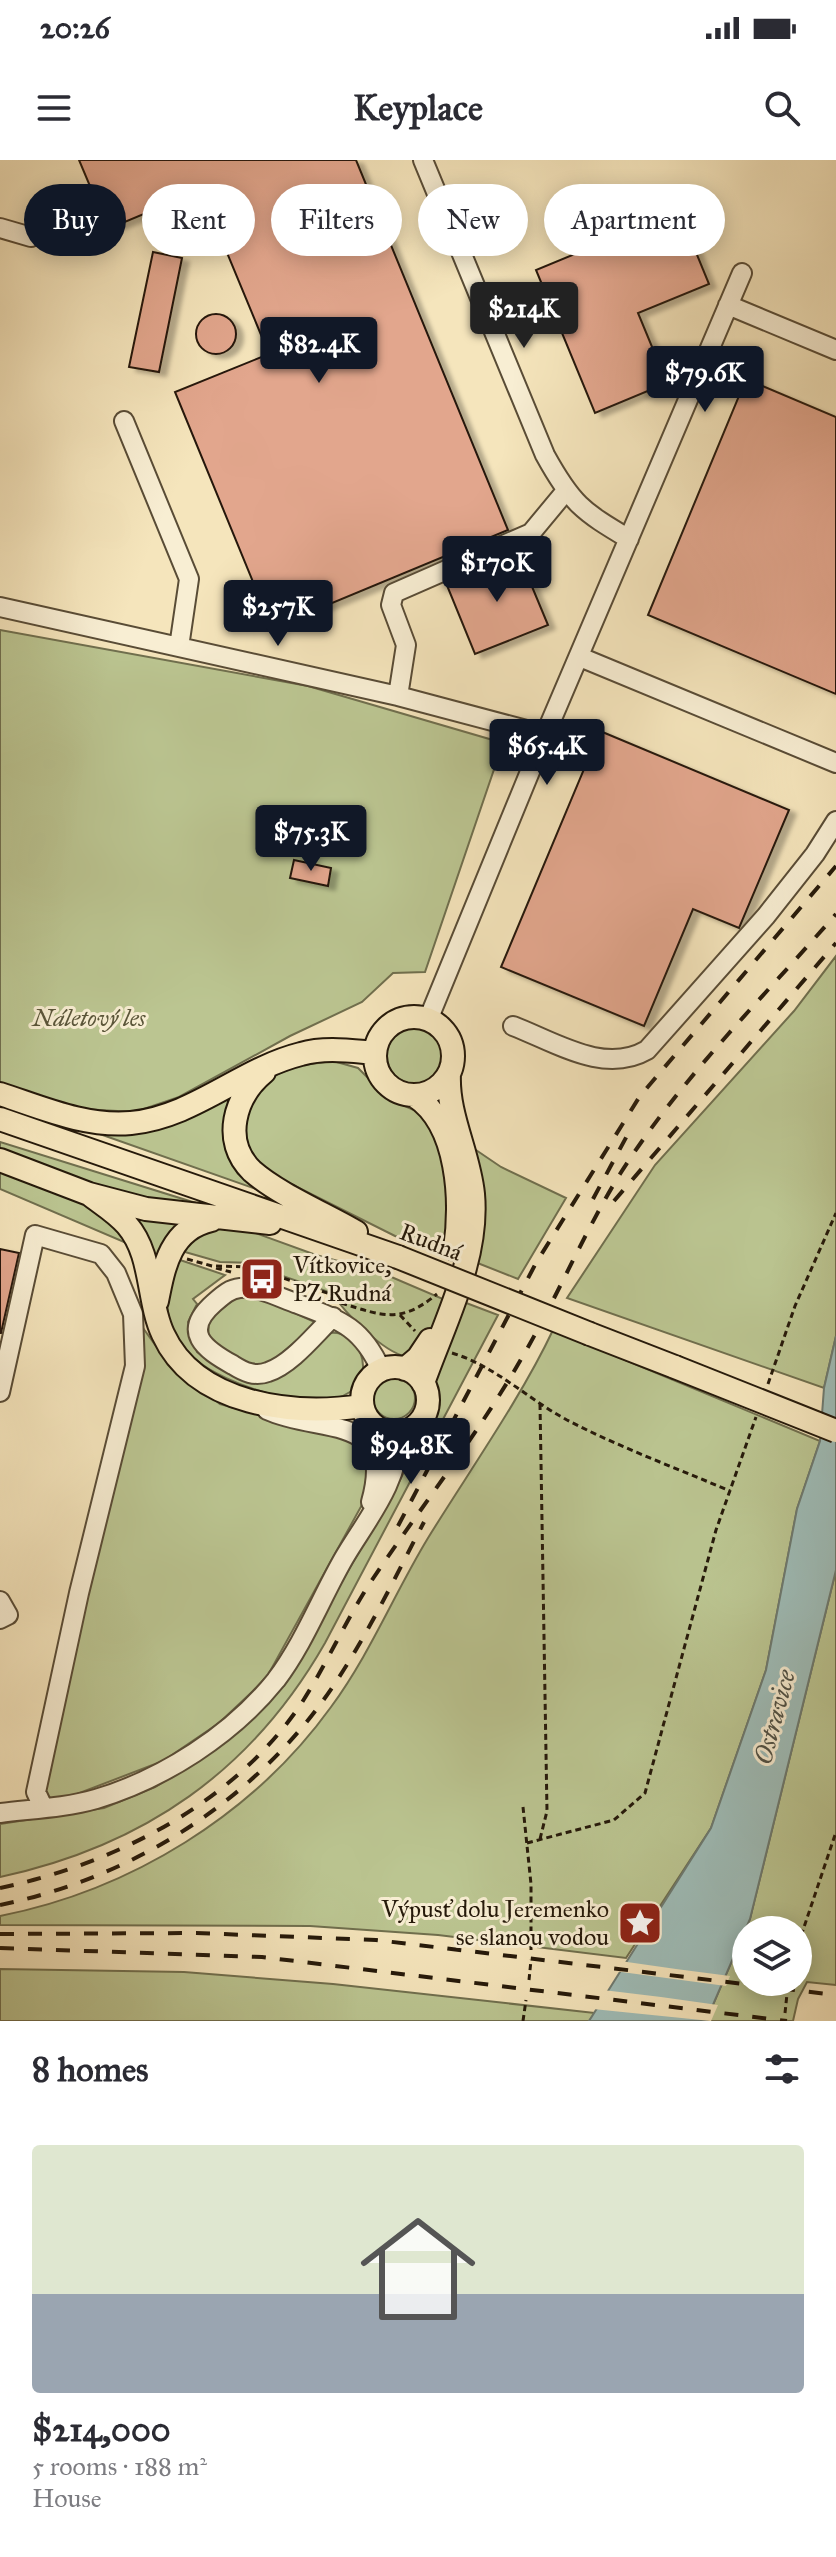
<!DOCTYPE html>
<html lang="en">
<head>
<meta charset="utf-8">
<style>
	body { margin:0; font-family:"IM FELL Great Primer",serif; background:#f7f7f7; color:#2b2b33; height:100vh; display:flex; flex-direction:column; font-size:30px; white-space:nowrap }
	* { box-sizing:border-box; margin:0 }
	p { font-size:26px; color:#7c7c81 }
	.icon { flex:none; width:44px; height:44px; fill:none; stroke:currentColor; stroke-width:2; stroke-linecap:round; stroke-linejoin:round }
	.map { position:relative; height:1861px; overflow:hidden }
	.sheet { display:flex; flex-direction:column; background:#fff; flex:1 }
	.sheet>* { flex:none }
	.banner { position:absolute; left:24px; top:24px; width:788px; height:72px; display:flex; gap:16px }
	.fabs { position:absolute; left:732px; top:1756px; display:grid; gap:16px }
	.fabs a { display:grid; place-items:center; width:80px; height:80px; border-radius:50%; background:#fff; box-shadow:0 4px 20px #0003; font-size:40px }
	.price { position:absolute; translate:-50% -68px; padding:0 18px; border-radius:8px; background:#111827; color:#fff; font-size:26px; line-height:52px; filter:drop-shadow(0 2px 4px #0008) }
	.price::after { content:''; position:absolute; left:50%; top:48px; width:24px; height:18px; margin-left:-12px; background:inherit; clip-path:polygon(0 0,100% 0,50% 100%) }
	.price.active { background:#222; color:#fff }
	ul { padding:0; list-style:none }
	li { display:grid; align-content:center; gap:16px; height:424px; padding:0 32px }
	li span { display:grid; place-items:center; height:248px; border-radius:8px; color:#555 }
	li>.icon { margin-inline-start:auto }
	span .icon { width:144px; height:144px; fill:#fffc; stroke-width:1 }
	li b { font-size:34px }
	h2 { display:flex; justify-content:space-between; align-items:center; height:96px; padding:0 32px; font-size:34px }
	.tag { padding:0 28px; border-radius:36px; background:#fff; box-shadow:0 4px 20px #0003; font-size:28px; line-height:72px }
	.tag.active { background:#111827; color:#fff }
	.status { display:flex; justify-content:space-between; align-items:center; height:56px; padding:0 40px; background:#fff; direction:ltr }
	.status svg { height:22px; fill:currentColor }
	header { display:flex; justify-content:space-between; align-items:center; height:104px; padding:0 32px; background:#fff; font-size:36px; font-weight:800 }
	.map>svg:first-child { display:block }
	.green { fill:#bbc591; stroke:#706f4e; stroke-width:2; fill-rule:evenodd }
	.water { fill:#9fbdb8; stroke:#6e7b72; stroke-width:2 }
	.pier { fill:#f5e5bc }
	.building { fill:#e2a68d; stroke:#25190a; stroke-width:2; filter:url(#shadow) }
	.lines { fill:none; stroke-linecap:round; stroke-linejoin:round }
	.minor-casing { stroke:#594c36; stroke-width:22 }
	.major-casing { stroke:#25190a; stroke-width:26 }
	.path { stroke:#25190a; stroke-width:3; stroke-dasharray:6 4; stroke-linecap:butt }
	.minor { stroke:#f8eed3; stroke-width:18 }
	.major { stroke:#f5e5bc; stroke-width:22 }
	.rail { stroke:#25190a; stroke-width:4; stroke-dasharray:14 14; stroke-linecap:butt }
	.major-bridge-casing { stroke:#25190a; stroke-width:26; stroke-linecap:butt }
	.major-bridge { stroke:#f5e5bc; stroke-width:22 }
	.labels { text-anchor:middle; stroke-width:6; stroke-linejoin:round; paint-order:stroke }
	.park-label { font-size:24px; font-style:italic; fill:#5a5539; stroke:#f8eed3 }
	.street-label { font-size:24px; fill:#25190a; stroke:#f8eed3 }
	.poi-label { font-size:24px; fill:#25190a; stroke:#f8eed3; text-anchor:start }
	.water-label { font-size:26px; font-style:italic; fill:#505247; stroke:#f8eed3 }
</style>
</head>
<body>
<div class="status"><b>20:26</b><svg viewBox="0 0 49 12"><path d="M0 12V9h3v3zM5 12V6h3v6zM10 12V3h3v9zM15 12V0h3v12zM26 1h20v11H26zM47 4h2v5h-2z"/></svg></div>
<header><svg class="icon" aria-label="menu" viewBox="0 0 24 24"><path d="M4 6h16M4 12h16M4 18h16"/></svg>Keyplace<svg class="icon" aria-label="search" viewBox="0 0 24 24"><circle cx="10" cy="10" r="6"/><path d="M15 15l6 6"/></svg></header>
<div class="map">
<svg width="836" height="1861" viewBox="0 0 836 1861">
	<defs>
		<filter id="shadow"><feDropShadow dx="7" dy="4" stdDeviation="2" flood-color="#0004"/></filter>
	</defs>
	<rect width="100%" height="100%" fill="#f5e5bc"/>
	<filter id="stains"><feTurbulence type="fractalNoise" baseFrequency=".0025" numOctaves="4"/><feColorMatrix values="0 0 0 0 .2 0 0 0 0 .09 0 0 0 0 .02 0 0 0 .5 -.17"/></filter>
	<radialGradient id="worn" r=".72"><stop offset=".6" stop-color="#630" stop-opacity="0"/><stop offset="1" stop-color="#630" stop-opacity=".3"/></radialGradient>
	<path class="green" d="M0 470 308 526 503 583 425 812 393 813 362 842 290 876 179 937 135 952 82 949 0 924Z
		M836 796V1176L824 1228 567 1138 655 1005 794 851Z
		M387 896a28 28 0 1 1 56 0a28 28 0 1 1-56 0Z
		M333 901 358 908 389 939 427 956 447 1006 450 1092 395 1076 281 1019 253 999 244 982 247 945 273 916 296 906Z
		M240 925 227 966 273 1035 94 972Z
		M0 982 199 1044 205 1049 158 1046 0 993Z
		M473 988 501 1007 566 1038 518 1119 475 1102Z
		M0 1010 92 1046 114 1060 131 1085 0 1029Z
		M132 1055 185 1062 155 1113Z
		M239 1067 316 1095 382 1113 443 1139 427 1182 405 1196C383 1192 344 1152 332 1133L251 1105 253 1103 220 1102 178 1090 202 1068Z
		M174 1098 225 1115 193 1139 197 1144 188 1162 197 1192 213 1203 262 1223 329 1173C360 1169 376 1214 350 1232 316 1256 223 1224 195 1199 184 1190 176 1178 171 1164 163 1143 170 1119 174 1098Z
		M240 1135 259 1137 317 1163 269 1204 250 1206 208 1181 209 1159Z
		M461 1141 498 1155 325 1483C252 1611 144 1686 0 1717V1664L104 1648 155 1627 206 1596 246 1564 284 1523 400 1320 435 1245 432 1218Z
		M133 1154 166 1200 220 1244 354 1281 369 1298 363 1343 268 1515 253 1531 219 1563 163 1601 43 1647 36 1632 135 1207Z
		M553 1170 820 1281 797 1349 766 1510 711 1668 626 1798 438 1775 310 1766 0 1765V1756C131 1730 253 1655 331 1547 370 1494 394 1434 428 1378 468 1313 521 1238 553 1170Z
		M373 1238a21 21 0 1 1 42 0a21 21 0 1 1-42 0Z
		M836 1410V1825L807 1822 798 1839 793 1861H706L750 1759ZM746 1770H798V1822H746Z
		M0 1809 184 1812 333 1824 595 1853 589 1861H0Z"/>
	<path class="water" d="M836 1176V1410L750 1759 706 1861H589L711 1668 766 1510 797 1349 820 1281 824 1228Z"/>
	<path class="pier" d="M620 1801 676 1809 730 1816 726 1826 614 1811Z
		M603 1830 661 1837 718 1845 711 1861 593 1849Z"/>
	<path class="building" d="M79 0H356L508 370 272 468 175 232 269 194 201 30 108 69Z
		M679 51 709 124 638 153 667 223 595 253 536 110Z
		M153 92 182 98 159 212 129 207Z
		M196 174a20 20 0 1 1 40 0a20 20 0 1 1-40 0Z
		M746 219 836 257V534L648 455Z
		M518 393 548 465 475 494 446 423Z
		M600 571 789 650 739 768 693 749 644 866 501 807Z
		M294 700 331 708 328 726 290 718Z
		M0 1089 19 1093 1 1173H0Z"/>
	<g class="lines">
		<g class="minor-casing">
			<path id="minor" d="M423 0 545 295C572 344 582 351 629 379
				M0 68 31 77
				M728 145 836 190
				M124 261 189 419 179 487
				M0 447 398 536 545 575
				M580 497 836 603
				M398 536 406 485 391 445 394 433 531 373 565 332
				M428 860 545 575 742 113
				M513 866C555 882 604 915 647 890L766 756 815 694 836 661
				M333 1157C315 1174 292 1204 268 1212 255 1217 244 1212 233 1205 204 1189 181 1172 214 1143 222 1136 229 1129 240 1128 259 1126 280 1138 298 1144 340 1160 362 1167 381 1210
				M0 1232 35 1075 101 1094 116 1113 133 1154 135 1206 79 1433 36 1632 43 1647
				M267 1250C323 1275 396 1252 371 1342
				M0 1441 8 1455 0 1459
				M0 1653C32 1649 65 1648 96 1639 163 1619 232 1575 276 1520 304 1483 321 1438 344 1398 367 1359 400 1321 399 1273"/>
		</g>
		<g class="major-casing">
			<path id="major" d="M375 896a39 39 0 1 1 78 0a39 39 0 1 1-78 0Z
				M264 912C235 936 221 981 252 1011 278 1034 325 1054 356 1072
				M0 934C43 948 85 967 131 963 194 957 241 909 301 894 325 887 351 891 375 893
				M415 936C459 965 462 1041 455 1089
				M0 959 398 1097
				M0 1000 89 1034 146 1049 270 1063
				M89 1034C102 1044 117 1053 127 1065 153 1095 147 1140 163 1174 196 1246 294 1256 362 1246
				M157 1141C164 1105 171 1069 211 1060
				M590 1174 675 1207
				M362 1240a33 33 0 1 1 66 0a33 33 0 1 1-66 0Z
				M405 1209 418 1198 430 1180
				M423 1223C444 1163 479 1099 473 1034 469 993 447 955 449 914"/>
		</g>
		<path class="path" d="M187 1099 212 1106 251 1107 330 1134 334 1141
			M216 1108 231 1112
			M341 1143C383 1156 401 1164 437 1134
			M400 1155 415 1171
			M452 1193C495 1206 528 1239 567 1260 619 1287 676 1308 730 1331
			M768 1224 795 1146 836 1053
			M523 1647 531 1724V1790
			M540 1679 547 1651 540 1244
			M527 1683 614 1660 645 1633 716 1370 756 1257
			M798 1785 836 1672
			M529 1820 531 1800
			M788 1824V1822
			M785 1853 787 1834
			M523 1861 526 1840"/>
		<use href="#minor" class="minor"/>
		<use href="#major" class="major"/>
		<path class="rail" d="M593 1039 629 972
			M614 1041 836 783
			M398 1366 536 1103 640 936 836 706
			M0 1728C114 1704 231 1645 299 1547 326 1506 345 1461 372 1420 421 1347 476 1277 520 1201 556 1140 583 1074 620 1014 680 919 763 838 836 754
			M0 1745C127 1719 245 1647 322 1542 362 1487 392 1423 424 1362
			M0 1774 196 1773 376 1780 836 1835
			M0 1788 262 1797 787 1861"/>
		<g class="major-bridge-casing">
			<path id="major-bridge" d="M398 1097 590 1174
				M675 1207 836 1271"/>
		</g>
		<use href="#major-bridge" class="major-bridge"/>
	</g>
	<defs>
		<g id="bus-square" transform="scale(2.3)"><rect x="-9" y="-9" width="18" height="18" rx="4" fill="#8f2418" stroke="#f8eed3"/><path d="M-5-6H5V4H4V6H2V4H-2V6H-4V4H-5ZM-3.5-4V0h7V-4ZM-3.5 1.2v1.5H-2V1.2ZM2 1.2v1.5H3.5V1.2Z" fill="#fff"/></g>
		<g id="sight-square" transform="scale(2.3)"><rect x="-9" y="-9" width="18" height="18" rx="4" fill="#8f2418" stroke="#f8eed3"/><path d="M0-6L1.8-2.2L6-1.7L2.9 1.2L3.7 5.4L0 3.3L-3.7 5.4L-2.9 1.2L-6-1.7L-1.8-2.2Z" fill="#fff"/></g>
	</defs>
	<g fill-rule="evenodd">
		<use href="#bus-square" x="262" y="1119"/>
		<use href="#sight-square" x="640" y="1763"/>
	</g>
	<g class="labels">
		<g class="park-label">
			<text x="89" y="866">Náletový les</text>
		</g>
		<g class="street-label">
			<text transform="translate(431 1082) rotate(21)" y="8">Rudná</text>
		</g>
		<g class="poi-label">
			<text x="293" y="1113">Vítkovice,<tspan x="293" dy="28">PZ Rudná</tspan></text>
			<text x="609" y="1757" text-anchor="end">Výpusť dolu Jeremenko<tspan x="609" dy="28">se slanou vodou</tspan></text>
		</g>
		<g class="water-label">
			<text transform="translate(774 1557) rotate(-75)" y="9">Ostravice</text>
		</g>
	</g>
	<rect width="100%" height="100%" filter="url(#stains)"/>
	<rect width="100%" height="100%" fill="url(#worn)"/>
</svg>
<div class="fabs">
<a><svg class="icon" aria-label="layers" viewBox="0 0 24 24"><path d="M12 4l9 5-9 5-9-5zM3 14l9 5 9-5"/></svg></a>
</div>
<b class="price active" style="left:524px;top:190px">$214K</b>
<b class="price" style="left:319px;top:225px">$82.4K</b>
<b class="price" style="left:705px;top:254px">$79.6K</b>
<b class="price" style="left:497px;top:444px">$170K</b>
<b class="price" style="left:278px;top:488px">$257K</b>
<b class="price" style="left:547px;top:627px">$65.4K</b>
<b class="price" style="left:311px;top:713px">$75.3K</b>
<b class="price" style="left:411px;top:1326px">$94.8K</b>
<div class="banner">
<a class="tag active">Buy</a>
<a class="tag">Rent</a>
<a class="tag">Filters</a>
<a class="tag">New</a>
<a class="tag">Apartment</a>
</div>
</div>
<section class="sheet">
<h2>8 homes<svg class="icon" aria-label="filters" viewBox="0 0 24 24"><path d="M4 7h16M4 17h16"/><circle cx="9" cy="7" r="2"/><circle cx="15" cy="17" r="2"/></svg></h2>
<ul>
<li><span style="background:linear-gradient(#dfe7d0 60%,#9aa5b1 0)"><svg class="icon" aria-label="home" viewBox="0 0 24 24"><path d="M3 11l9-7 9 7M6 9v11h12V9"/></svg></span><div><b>$214,000</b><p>5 rooms · 188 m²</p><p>House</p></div></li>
</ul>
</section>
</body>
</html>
